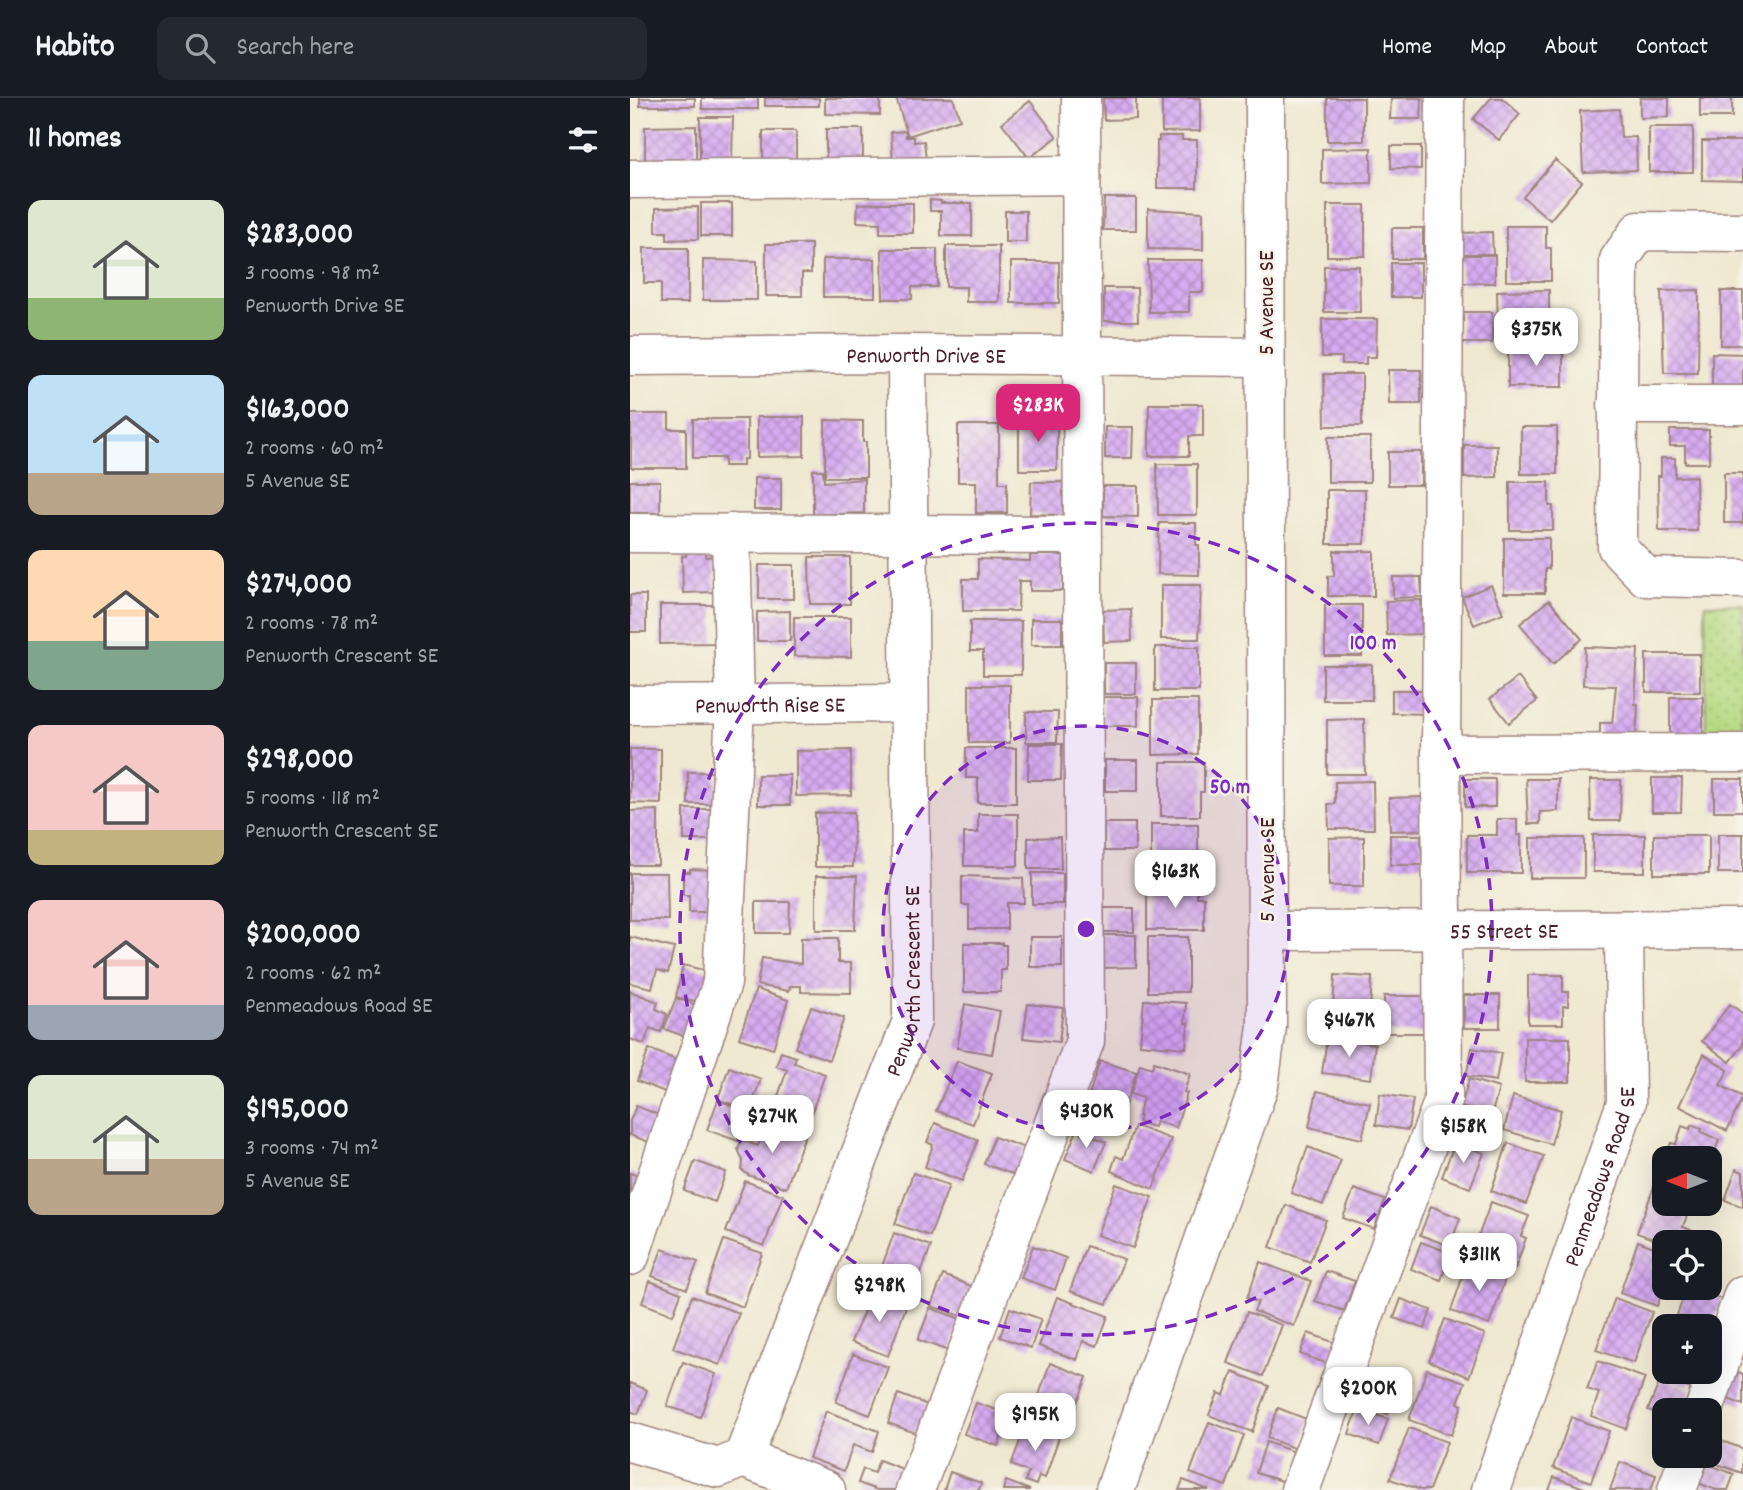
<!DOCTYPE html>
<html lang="en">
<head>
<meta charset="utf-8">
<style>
	body { margin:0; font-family:Dekko,sans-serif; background:#242831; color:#f1f3f6; height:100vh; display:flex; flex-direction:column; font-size:26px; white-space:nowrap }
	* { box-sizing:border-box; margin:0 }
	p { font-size:23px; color:#9ea1a6 }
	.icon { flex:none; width:38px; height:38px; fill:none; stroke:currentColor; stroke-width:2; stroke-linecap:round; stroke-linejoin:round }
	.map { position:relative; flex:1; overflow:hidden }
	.sheet { display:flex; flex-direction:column; background:#171b24; width:630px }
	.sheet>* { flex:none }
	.needle { width:46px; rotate:270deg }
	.controls { position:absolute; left:1022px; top:1048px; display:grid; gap:14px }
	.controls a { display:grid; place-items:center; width:70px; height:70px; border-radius:14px; background:#171b24; box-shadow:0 7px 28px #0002; font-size:35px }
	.price { position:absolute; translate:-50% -60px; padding:0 16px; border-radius:14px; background:#fff; color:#222; font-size:23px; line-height:46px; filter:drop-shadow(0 2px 4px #0008) }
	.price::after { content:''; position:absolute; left:50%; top:42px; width:21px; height:16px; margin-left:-10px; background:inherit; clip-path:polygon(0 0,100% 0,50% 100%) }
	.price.on { background:#db2777; color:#fff }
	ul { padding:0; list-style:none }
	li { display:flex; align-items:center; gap:21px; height:175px; padding:0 28px }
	li span { display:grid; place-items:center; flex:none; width:196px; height:140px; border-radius:14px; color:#555 }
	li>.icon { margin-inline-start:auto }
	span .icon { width:84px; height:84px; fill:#fffc; stroke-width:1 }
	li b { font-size:30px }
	h2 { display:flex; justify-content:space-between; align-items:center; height:84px; padding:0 28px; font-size:30px }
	header { display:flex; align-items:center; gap:42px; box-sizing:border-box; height:98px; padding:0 35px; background:#171b24; border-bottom:2px solid #363941 }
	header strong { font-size:33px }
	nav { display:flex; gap:38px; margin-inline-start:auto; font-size:24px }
	.search { width:490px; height:63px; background:#242831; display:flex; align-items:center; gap:18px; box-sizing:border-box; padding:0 24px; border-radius:14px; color:#9ea1a6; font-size:26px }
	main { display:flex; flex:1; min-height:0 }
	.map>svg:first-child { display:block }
	.grass { fill:url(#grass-dots); stroke:#807c56; stroke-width:2 }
	.building { fill:url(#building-cross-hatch) }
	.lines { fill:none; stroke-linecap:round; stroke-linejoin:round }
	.minor-casing { stroke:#9d847e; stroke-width:41 }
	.minor { stroke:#fff; stroke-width:38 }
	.ring { fill:none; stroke:#7b2cbf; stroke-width:3.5; stroke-dasharray:12 9 }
	.labels { text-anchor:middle; stroke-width:5; stroke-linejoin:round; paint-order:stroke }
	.street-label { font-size:23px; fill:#4a1f2b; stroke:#f7f3e8 }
	.centre { fill:#7b2cbf; stroke:#f7f3e8; stroke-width:3.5 }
	.ring-label { font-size:21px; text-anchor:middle; font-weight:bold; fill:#7b2cbf; stroke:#f7f3e8; stroke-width:5; stroke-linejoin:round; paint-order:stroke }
</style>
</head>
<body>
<header>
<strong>Habito</strong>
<div class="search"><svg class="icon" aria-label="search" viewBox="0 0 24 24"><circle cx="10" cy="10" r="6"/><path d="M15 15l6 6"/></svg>Search here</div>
<nav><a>Home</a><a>Map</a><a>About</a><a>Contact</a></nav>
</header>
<main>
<section class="sheet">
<h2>11 homes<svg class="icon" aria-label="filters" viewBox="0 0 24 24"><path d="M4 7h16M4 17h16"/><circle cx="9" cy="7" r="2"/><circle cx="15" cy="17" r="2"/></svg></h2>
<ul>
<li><span style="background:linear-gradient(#dfe7d0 70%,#8fb573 0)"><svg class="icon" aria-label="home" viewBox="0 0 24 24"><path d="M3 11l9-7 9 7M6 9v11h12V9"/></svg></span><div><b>$283,000</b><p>3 rooms · 98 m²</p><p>Penworth Drive SE</p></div></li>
<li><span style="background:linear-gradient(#bfe0f5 70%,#b9a48a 0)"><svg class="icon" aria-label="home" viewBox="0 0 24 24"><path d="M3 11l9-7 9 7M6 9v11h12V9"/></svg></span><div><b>$163,000</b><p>2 rooms · 60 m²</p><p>5 Avenue SE</p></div></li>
<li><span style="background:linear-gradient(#ffd9b3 65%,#7fa58c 0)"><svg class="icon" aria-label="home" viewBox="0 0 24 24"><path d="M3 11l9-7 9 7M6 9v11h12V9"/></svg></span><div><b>$274,000</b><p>2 rooms · 78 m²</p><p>Penworth Crescent SE</p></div></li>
<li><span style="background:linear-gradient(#f6c9c9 75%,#c2b280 0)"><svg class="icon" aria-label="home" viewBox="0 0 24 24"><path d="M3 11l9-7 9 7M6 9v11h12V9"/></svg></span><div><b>$298,000</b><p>5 rooms · 118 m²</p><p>Penworth Crescent SE</p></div></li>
<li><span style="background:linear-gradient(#f6c9c9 75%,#9aa5b1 0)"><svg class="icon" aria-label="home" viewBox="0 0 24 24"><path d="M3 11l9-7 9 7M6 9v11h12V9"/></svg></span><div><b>$200,000</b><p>2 rooms · 62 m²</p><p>Penmeadows Road SE</p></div></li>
<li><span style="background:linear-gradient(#dfe7d0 60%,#b9a48a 0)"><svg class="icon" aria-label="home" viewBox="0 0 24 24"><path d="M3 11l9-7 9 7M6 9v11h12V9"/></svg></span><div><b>$195,000</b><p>3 rooms · 74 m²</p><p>5 Avenue SE</p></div></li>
</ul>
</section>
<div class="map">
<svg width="1113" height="1392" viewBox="0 0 1113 1392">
	<defs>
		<pattern id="grass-dots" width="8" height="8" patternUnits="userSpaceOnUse" patternTransform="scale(1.75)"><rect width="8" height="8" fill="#b6d981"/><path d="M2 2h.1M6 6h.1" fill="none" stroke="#9eba70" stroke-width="1.8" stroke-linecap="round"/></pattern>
		<pattern id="building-cross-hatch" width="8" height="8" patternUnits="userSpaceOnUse" patternTransform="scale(1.75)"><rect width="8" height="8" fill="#d7acf2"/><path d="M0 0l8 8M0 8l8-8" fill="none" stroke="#b08bc4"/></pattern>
	</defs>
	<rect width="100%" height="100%" fill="#f7f3e8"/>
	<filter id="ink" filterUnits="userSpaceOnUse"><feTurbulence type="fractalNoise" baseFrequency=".0143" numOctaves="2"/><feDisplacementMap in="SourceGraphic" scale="14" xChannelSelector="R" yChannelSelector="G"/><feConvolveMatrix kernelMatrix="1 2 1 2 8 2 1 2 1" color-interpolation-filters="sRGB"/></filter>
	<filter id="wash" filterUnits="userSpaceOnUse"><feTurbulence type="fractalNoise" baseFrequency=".00686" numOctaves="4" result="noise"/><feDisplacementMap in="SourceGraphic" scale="28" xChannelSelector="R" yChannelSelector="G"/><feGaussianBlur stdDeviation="1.57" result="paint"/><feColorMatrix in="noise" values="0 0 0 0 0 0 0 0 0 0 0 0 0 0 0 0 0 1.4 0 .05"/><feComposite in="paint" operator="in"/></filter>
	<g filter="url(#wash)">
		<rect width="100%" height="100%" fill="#f0e8d0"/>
		<path class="grass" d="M1075 506H1113V639H1076Z"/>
		<g id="blocks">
			<path class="building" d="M10 0H65V8H10Z
				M72 0H128V11H72Z
				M135 0H189V8H135Z
				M195 0H250V17L195 16Z
				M266 0H323L330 21 278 38Z
				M473 0H506V21L474 22Z
				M532 0H570V33L532 34Z
				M697 0H734V43H697Z
				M761 0H792L791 21H760Z
				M861 0H872L890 16 869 42 843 21Z
				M1010 0H1039V19L1010 20Z
				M1070 0H1102V19H1070Z
				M400 3 427 39 399 60 372 25Z
				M989 11 991 40 1006 39 1007 72 953 74 950 13Z
				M70 19H103L102 64 70 63Z
				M66 28V64H15V29Z
				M1019 29H1063V74H1019Z
				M196 31H233V63L196 64Z
				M133 33H166V63H133Z
				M276 33V39H284V44L294 43 296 63 263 65 261 34Z
				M529 38H552V42H567V90H527V43H529Z
				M1072 43H1113V83L1072 82Z
				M761 48H791V71L761 70Z
				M741 50V85L692 86V51Z
				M925 62 952 84 920 122 893 99Z
				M474 100H506V132H473Z
				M300 102 311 103V105H342V138H311V113H300Z
				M71 105H102V138H71Z
				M250 105H283V135H250V125L227 124 228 106Z
				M697 107H735V158H697Z
				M68 109V141L37 142V134H26V110Z
				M518 111 573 114V152L518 151Z
				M375 113H396V144H375Z
				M876 128H916V150H921V183H876Z
				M762 130H793V161H762Z
				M862 134 863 156H831L830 135Z
				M136 146H181V175H172V198H136Z
				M316 148H369V204H336V189H316Z
				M14 150H58V205H31V185H14Z
				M252 151H307V189H282V201H253Z
				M831 157H865V185H831Z
				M193 161H245V199H193Z
				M73 162 127 163V202H73Z
				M518 162H573V194H559V214H519Z
				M381 164H429V205H381Z
				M761 165H791V199H761Z
				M694 168H729L730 214H694Z
				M474 190H507L508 223H474Z
				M919 192V226H868L867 193Z
				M1069 192 1068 275H1034L1031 193Z
				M1091 193H1113V247H1091Z
				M831 214H862V245H831Z
				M692 221H747L746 259H736V266H712V259H692Z
				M878 252H933V289H878Z
				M1082 255 1113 256V293L1082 292Z
				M758 272H791V306H759Z
				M694 276H732V328H695Z
				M519 306H573V338H559V358H519Z
				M1 316H39V331H56V370H1Z
				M127 319H174V358L127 359Z
				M389 319H427V372H389Z
				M63 321H117V361H113V368H94V360H63Z
				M195 322 233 323V344H236V379H195Z
				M328 327H369V385H377V415H346V384H328Z
				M475 329H503L502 360H475Z
				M891 329H927V376H891Z
				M1040 332H1079V365H1055V348H1040Z
				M698 339H740V384H698Z
				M834 347H867V379L834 380Z
				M758 354H791V387H758Z
				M1031 360H1045V379L1066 378 1067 433H1029L1028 378H1031Z
				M527 366H567V417H528Z
				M183 372H193L194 384 234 381V415L183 417Z
				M1094 375H1113V425H1094Z
				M124 380H151V412H124Z
				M0 383H30V415H0Z
				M401 384H433V417L400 416Z
				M880 384H919V408H923V432H880Z
				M473 388H508V419L473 418Z
				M697 392H735V446H697Z
				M529 425H566V447H569V477L528 476Z
				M874 440H919V471H915V495H874Z
				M76 453V459L84 458 85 494 53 495 52 458H56V454Z
				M704 453H744V498H698V478H704Z
				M400 457H434L433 493H400V483H389L388 513H333V481H348V461L400 463Z
				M179 459H220V506H180Z
				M129 467H164V501H129Z
				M763 479H791L792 499 763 500Z
				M531 487H571L569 541H531Z
				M861 487 873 515 844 527 832 499Z
				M0 497H16V534H0Z
				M791 502 792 536 757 537 756 503Z
				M919 502 952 541 923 566 890 526Z
				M30 507H84V545L30 546Z
				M695 507H732V558H695Z
				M501 511 502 543 474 544 473 512Z
				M160 513V543H127V514Z
				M164 519H221V559L164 558Z
				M401 521H432V547H401Z
				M340 523H391V577H353V553H340Z
				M525 549H569V593H525Z
				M955 549 1008 551 1005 606H1008L1006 640 970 638V625H982L986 588 953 587Z
				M1016 556H1070V594H1016Z
				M474 565H506V596H474Z
				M693 567H742V602H693Z
				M888 579 907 603 879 625 860 601Z
				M339 587H380V645H339Z
				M762 592H796V616L762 615Z
				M473 599H508V628H473Z
				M1040 599H1073V637H1040Z
				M523 602H568V656L523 657Z
				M396 614H428L427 644H396Z
				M734 621 735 676H697V622Z
				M399 646H432L431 682H398Z
				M336 650H386V705H348V680H336Z
				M0 651H31V706L0 705Z
				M221 652V697L166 698V653Z
				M475 662H508V693H475Z
				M531 664H574V694H570V718H531Z
				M58 674H86L87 706H58Z
				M128 677H160V707H128Z
				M1022 680H1052L1051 714H1022Z
				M835 681H865V709H835Z
				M896 681H928V713L910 714V726H898Z
				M1084 681H1113V713H1084Z
				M960 682H991L990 723H961Z
				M743 683 744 731H699L698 706H705V684Z
				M792 699 793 732 760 733 759 700Z
				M54 711H87V742H54Z
				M28 712V767H0V713Z
				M224 714 223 769H185V715Z
				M348 716H388V768H334V735H348Z
				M867 721H887V737H891V775H837V737H867Z
				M474 725H505V753H474Z
				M521 726H568V757H560V780H521Z
				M1088 736H1113V775H1088Z
				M760 737H791L792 767H760Z
				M963 737H1015V774H963Z
				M1024 737H1079V776H1024Z
				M430 739 431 771H398V740Z
				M734 739V788H699V740Z
				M900 740H954V780H900Z
				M60 771 85 772V814H59V797H53V774H60Z
				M0 775H37L38 822H0Z
				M402 775H433V806H402Z
				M186 778H227L225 832H186Z
				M332 778 393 780 394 805H377V831H339V807H332Z
				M517 791H567V799H574V832H517Z
				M126 804H160L159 835H126Z
				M474 810H504V834H474Z
				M473 837H506V869L473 870Z
				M0 839 44 850 38 875 27 872 22 890 0 885Z
				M400 839H432V869H400Z
				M518 839H558V894H518Z
				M171 840H208V865H221V895L171 894V888H160L159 893 127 887 132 860 171 866Z
				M334 845H372V847H376V872H371V894H334Z
				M53 867 85 875 78 906 46 899Z
				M705 877 742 879 739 930 702 928Z
				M898 877H933V894H938V908H933V926H898Z
				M126 891 158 902 143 951 109 940Z
				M0 893 28 904 26 911 37 916 31 934 20 930 14 946 0 941Z
				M834 897H870V930H834Z
				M754 898H794V935H754Z
				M46 900 77 911 65 942 34 931Z
				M514 902 556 905 555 925H558L556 950 510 946Z
				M335 906 370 913 362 956 327 950Z
				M398 906 433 910 429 944 393 940Z
				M1100 906 1113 916V947L1100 964 1072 943Z
				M181 909 214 920 199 962 165 950Z
				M697 940 745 946 741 981 692 975Z
				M895 940H940V984H895Z
				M842 950 871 955 866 983 836 978Z
				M19 951 57 966 45 998 7 983Z
				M151 954 166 959 164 965 195 976 177 1028 142 1016 157 972 146 968Z
				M1074 956 1098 972 1090 987 1113 999 1097 1033 1049 1008Z
				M327 963 362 975 343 1026 306 1013Z
				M470 963 506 974 495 1008 459 997Z
				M524 964 560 976 554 994 557 995 546 1030 526 1023 524 1029 508 1024 510 1018H508L513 1000 501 996 510 966 522 970Z
				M99 969 131 981 119 1013 88 1001Z
				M839 981 869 990 861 1018 831 1009Z
				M687 993 740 1005 732 1041 679 1029Z
				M750 996 783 1001 778 1032 746 1027Z
				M883 998 931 1012 921 1046 874 1032Z
				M88 1002 131 1019 127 1030 114 1025 108 1043 77 1032Z
				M6 1008 37 1020 27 1047 0 1037V1023Z
				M137 1023 175 1037 156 1090 118 1077 112 1072 113 1063 108 1051 112 1042 128 1048Z
				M305 1025 348 1042 332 1083 295 1069 303 1047 297 1044Z
				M1061 1027 1072 1031 1071 1034 1089 1042 1080 1067V1060H1041L1042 1056 1037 1054 1041 1045 1046 1046 1052 1028 1060 1031Z
				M505 1028 541 1041 523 1091 481 1073 486 1058 493 1061Z
				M447 1032 476 1044 464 1073 435 1061Z
				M364 1039 395 1050 385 1077 354 1066Z
				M825 1044 854 1055 840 1090 812 1079Z
				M878 1045 914 1058 896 1106 861 1093Z
				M678 1049 711 1062 693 1107 661 1095Z
				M65 1063 96 1074 85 1104 54 1093Z
				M1106 1071 1113 1074V1109L1095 1102Z
				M0 1075 12 1079 0 1106Z
				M283 1075 319 1087 300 1138 265 1126Z
				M115 1083 153 1097 134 1148 96 1134Z
				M1026 1083 1034 1086V1106H1061L1053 1129 1061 1132 1057 1144 1034 1145 1007 1135Z
				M486 1086 522 1099 503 1150 467 1137Z
				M724 1091 755 1102 744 1131 713 1120Z
				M861 1104 899 1118 891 1138 896 1140 885 1171 842 1155Z
				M656 1107 696 1122 680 1164 640 1149Z
				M801 1108 830 1120 820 1148 790 1137Z
				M264 1135 301 1148 282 1199 246 1185Z
				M94 1142 132 1155 113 1209 75 1195Z
				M1008 1143 1034 1153V1190L1027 1208 990 1195Z
				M791 1144 821 1155 811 1182 781 1171Z
				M403 1148 436 1160 425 1192 391 1180Z
				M456 1148 494 1161 477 1206 440 1193Z
				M32 1151 68 1164 57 1191 22 1178Z
				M838 1163 877 1176 859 1227 821 1213Z
				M630 1164 681 1183 664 1228 624 1213 628 1204 617 1200Z
				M696 1173 725 1183 714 1213 685 1203Z
				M313 1177 344 1189 334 1219 301 1208Z
				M20 1183 51 1195 43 1217 12 1205Z
				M1057 1190 1092 1201 1082 1228 1047 1217Z
				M242 1194 277 1206 258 1258 221 1244Z
				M62 1198 109 1215 90 1267 43 1250Z
				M427 1199 478 1218 467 1248 453 1243 447 1262 409 1248Z
				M985 1200 1022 1214 1004 1265 966 1252Z
				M771 1201 801 1212 795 1231 764 1220Z
				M300 1210 331 1221 319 1253 288 1242Z
				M380 1210 411 1221 401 1250 370 1239Z
				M617 1214 652 1227 633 1278 598 1265Z
				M815 1221 855 1236 839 1279 799 1263Z
				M678 1235 706 1245 698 1266 670 1256Z
				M223 1256 258 1269 240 1317 206 1304Z
				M1034 1260V1274H1064L1059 1288 1028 1277Z
				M968 1263 1015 1280 996 1331 961 1318 969 1295 957 1291Z
				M53 1264 86 1276 70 1319 37 1308Z
				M420 1265 457 1279 440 1324 404 1312Z
				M797 1271 835 1284 828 1305 832 1307 821 1337 779 1322Z
				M603 1274 639 1288 622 1334 579 1317 588 1295 594 1297Z
				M1108 1274 1113 1276V1307L1098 1301Z
				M737 1278 768 1290 758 1316 726 1306Z
				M1031 1280 1061 1291 1053 1312H1034V1318L1018 1312Z
				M0 1285 17 1292 8 1316 0 1313Z
				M268 1296 298 1307 288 1336 258 1325Z
				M346 1305 379 1316 368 1348 334 1336Z
				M648 1310 679 1322 669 1352 637 1340Z
				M728 1310 758 1321 749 1347 719 1336Z
				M196 1313 249 1333 242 1354 223 1347 214 1373 179 1360Z
				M941 1319 979 1333 961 1384 923 1370Z
				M579 1324 614 1337 596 1388 560 1375Z
				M396 1327 429 1339 415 1380 409 1378 406 1387 395 1383 399 1374 381 1367Z
				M779 1330 817 1344 799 1392H791L760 1381Z
				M1084 1340 1113 1351 1112 1375 1076 1362 1080 1358Z
				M636 1344 665 1354 655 1384 626 1375Z
				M249 1362 278 1373 270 1392H247L228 1385 233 1371 244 1375Z
				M990 1364 1026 1377 1021 1392H980Z
				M1075 1365 1104 1376 1098 1392H1086L1068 1385Z
				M320 1374 351 1385 349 1392H314Z
				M924 1379 960 1392H919Z
				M553 1382 579 1392H549Z
				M376 1383 400 1392H373Z"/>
		</g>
	</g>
	<g filter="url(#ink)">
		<use href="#blocks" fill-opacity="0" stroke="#9d847e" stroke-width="2"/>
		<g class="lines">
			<g class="minor-casing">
				<g id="minor">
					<path d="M0 81 451 77"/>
					<path d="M1113 134 1009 133 989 162 987 449 1016 479 1113 481"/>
					<path id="s1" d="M0 258 277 256 635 259"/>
					<path d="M987 307H1113"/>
					<path d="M0 435 452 437"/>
					<path id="s2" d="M0 607 279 605"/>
					<path d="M811 656 1113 655"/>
					<path id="s3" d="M636 833 1113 831"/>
					<path d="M0 1158 92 885 105 608 101 435"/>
					<path d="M1074 1312 1113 1197"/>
					<path id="s4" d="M0 1344 88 1370 113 1360 282 923 277 256"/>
					<path d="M113 1360 196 1392"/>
					<path d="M285 1392 455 943 451 0"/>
					<path d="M485 1392 629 988 637 928 635 0"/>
					<path d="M670 1392 813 1004 811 656 815 0"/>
					<path id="s5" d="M861 1392 996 1005 994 832"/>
					<path d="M1047 1392 1059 1358"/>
				</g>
			</g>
			<use href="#minor" class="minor"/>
		</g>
	</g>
	<circle cx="456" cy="831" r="203" fill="#7b2cbf" fill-opacity=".12"/>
	<g class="ring">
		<circle cx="456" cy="831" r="203"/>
		<circle cx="456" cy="831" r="406"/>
	</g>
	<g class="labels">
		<g class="street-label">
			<text transform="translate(635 205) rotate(-90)" y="8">5 Avenue SE</text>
			<text dy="8" stroke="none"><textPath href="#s1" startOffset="296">Penworth Drive SE</textPath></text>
			<text dy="8" stroke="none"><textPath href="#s2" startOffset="140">Penworth Rise SE</textPath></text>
			<text transform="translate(636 772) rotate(-90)" y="8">5 Avenue SE</text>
			<text dy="8" stroke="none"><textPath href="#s3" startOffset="238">55 Street SE</textPath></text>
			<text dy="8" stroke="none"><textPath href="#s4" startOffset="626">Penworth Crescent SE</textPath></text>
			<text dy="8" stroke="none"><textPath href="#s5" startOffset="332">Penmeadows Road SE</textPath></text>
		</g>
	</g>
	<circle cx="456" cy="831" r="10" class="centre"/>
	<g class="ring-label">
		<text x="743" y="551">100 m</text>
		<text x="600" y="695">50 m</text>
	</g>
</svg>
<div class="controls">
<a><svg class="needle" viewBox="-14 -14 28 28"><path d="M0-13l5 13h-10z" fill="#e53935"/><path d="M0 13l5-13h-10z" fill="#9ea1a6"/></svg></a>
<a><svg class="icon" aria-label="locate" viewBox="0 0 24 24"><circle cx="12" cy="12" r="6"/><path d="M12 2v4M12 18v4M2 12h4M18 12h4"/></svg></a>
<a>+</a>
<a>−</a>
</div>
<b class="price" style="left:906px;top:270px">$375K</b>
<b class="price on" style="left:408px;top:346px">$283K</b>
<b class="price" style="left:545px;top:812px">$163K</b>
<b class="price" style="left:719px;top:961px">$467K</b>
<b class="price" style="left:456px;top:1052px">$430K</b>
<b class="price" style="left:142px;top:1057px">$274K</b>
<b class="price" style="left:833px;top:1067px">$158K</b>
<b class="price" style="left:849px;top:1195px">$311K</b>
<b class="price" style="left:249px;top:1226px">$298K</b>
<b class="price" style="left:738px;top:1329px">$200K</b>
<b class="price" style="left:405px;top:1355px">$195K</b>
</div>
</main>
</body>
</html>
